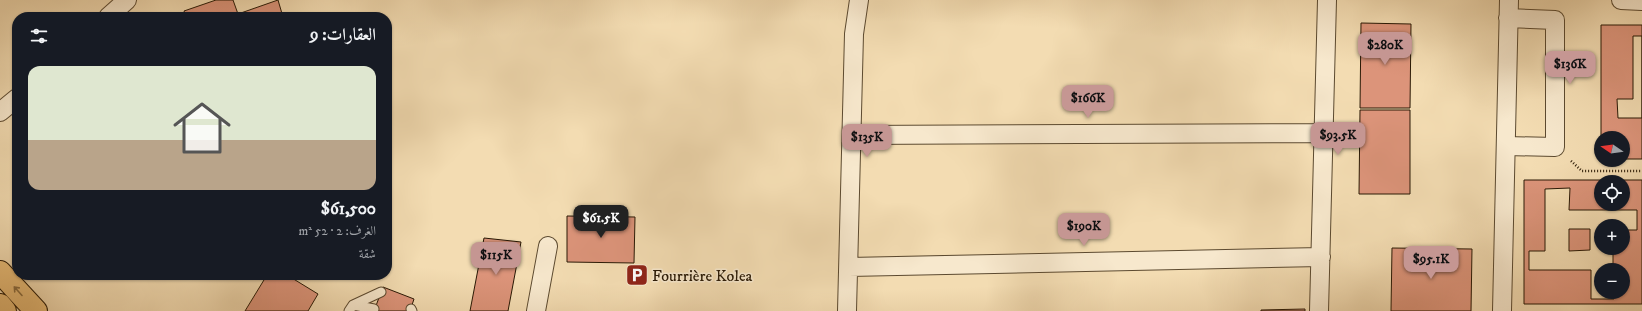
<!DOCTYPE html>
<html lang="ar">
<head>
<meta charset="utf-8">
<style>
	body { margin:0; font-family:"IM FELL DW Pica",Amiri,serif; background:#242831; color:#f1f3f6; direction:rtl; height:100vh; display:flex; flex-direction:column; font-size:15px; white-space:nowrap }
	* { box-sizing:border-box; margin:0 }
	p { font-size:13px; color:#9ea1a6 }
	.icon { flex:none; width:22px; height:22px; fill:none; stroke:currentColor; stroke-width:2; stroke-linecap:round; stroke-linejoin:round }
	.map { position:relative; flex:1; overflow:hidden; direction:ltr }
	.drawer { position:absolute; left:12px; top:12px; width:380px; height:268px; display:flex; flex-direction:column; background:#171b24; border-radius:16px; box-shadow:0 1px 3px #0004; direction:rtl }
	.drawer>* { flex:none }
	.needle { width:26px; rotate:283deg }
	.controls { position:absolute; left:1594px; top:131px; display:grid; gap:8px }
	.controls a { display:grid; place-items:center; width:36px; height:36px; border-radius:50%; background:#171b24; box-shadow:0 1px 3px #0004; font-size:20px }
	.price { position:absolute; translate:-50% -34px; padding:0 9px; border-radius:8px; background:#c59692; color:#111; font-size:13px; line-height:26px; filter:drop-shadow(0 1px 2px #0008) }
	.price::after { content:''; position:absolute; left:50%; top:24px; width:12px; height:9px; margin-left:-6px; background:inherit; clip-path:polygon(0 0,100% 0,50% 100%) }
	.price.active { background:#222; color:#fff }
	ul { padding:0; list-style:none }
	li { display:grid; align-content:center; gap:8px; height:212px; padding:0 16px }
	li span { display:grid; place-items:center; height:124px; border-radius:12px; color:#555 }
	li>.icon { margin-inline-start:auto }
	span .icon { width:72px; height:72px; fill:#fffc; stroke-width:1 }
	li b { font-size:17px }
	h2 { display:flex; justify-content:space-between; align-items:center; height:48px; padding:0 16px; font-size:17px }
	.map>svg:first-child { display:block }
	.building { fill:#dc947a; stroke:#291905; fill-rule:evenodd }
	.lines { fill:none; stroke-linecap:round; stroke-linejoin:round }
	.service-casing { stroke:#5c4a30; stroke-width:11 }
	.minor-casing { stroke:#5c4a30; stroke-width:20 }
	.primary-casing { stroke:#291905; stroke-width:24 }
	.path { stroke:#291905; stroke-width:2.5; stroke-dasharray:1 2; stroke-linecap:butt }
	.service { stroke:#f7e8cd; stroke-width:9 }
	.minor { stroke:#f7e8cd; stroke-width:18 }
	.primary { stroke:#eabe79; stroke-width:22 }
	.oneway { stroke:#8a6c3f }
	.labels { text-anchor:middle; stroke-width:3; stroke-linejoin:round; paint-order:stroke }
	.poi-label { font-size:16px; fill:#291905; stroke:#f7e8cd; text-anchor:start }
</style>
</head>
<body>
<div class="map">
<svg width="1642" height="311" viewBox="0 0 1642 311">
	<rect width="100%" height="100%" fill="#f3dcb2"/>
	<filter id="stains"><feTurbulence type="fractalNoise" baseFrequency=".005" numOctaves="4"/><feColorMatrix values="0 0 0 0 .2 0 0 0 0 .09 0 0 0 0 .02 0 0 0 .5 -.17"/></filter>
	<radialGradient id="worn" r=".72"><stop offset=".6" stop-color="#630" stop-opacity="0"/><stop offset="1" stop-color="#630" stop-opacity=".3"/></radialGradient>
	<path class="building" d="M216 0H233L238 14 278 0 283 17H186L184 11Z
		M1361 23 1411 24 1410 108H1360Z
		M1601 25H1642V159H1623V138H1601Z
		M1633 36H1642V118H1618L1617 99H1633Z
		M1360 110H1410V194H1359Z
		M1524 180H1642V304H1524ZM1601 182H1623V204H1601ZM1601 226H1623V248H1601ZM1601 270H1623V292H1601Z
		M1570 188 1569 210H1637V230H1623V226H1601V248H1613V270H1601V292H1613L1614 299H1591V270H1529V251H1545V189Z
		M567 216 635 217 634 263 567 262Z
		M1569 229H1590V250L1569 251Z
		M484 238 521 242 508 311H470Z
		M1392 248 1472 249 1471 311H1391Z
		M267 275H287L318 294 308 311H245Z
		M383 287 414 299 410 311H374Z
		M1305 309V311H1261V310Z"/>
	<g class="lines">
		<g class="service-casing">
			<path id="service" d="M353 305 374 309
				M411 309 412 311
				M349 311 353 305 381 292"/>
		</g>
		<g class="minor-casing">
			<path id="minor" d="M1621 0 1642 1
				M108 17 127 0
				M0 112 17 98
				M852 135 1324 133
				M1506 146 1555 147V20L1508 18
				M849 267 1321 257
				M536 311 548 246
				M847 311 854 34 859 0
				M1319 311 1327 0
				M1502 311 1509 0"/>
		</g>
		<g class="primary-casing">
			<path id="primary" d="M0 272 36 311
				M0 305 5 311"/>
		</g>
		<path class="path" d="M1571 161 1582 171H1642"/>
		<use href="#service" class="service"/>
		<use href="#minor" class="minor"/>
		<use href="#primary" class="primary"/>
	</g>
	<defs><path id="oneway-shaft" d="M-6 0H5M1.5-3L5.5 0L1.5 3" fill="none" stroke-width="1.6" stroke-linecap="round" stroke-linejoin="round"/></defs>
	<use class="oneway" href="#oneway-shaft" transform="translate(18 291) rotate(-132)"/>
	<defs>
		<g id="parking-square" transform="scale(1.15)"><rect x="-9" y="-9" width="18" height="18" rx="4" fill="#8f2418" stroke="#f7e8cd"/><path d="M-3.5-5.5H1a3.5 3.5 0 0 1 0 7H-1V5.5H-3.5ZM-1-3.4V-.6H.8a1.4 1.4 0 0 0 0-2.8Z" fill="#fff"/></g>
	</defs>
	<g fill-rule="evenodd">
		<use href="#parking-square" x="637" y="275"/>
	</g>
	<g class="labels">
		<g class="poi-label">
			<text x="652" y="281">Fourrière Kolea</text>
		</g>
	</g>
	<rect width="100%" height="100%" filter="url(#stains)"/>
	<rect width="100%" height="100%" fill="url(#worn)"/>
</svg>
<div class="controls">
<a><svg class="needle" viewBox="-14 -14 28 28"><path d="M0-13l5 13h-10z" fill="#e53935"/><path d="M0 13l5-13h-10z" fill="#9ea1a6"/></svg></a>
<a><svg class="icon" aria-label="locate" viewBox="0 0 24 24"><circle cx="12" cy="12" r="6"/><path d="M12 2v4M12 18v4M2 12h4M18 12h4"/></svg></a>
<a>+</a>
<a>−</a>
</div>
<b class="price" style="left:1385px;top:66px">$280K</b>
<b class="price" style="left:1570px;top:85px">$136K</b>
<b class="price" style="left:1088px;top:119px">$166K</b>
<b class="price" style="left:1338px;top:156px">$93.5K</b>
<b class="price" style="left:867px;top:158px">$135K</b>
<b class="price active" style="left:601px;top:239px">$61.5K</b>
<b class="price" style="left:1084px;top:247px">$190K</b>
<b class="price" style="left:496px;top:276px">$115K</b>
<b class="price" style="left:1431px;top:280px">$95.1K</b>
<section class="drawer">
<h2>العقارات: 9<svg class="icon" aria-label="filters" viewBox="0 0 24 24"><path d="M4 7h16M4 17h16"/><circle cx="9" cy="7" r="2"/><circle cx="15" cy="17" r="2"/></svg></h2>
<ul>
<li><span style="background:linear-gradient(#dfe7d0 60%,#b9a48a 0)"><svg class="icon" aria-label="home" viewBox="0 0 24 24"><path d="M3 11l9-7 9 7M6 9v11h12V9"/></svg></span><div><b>$61,500</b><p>الغرف: 2 · 52 m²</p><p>شقة</p></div></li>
</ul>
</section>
</div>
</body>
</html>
